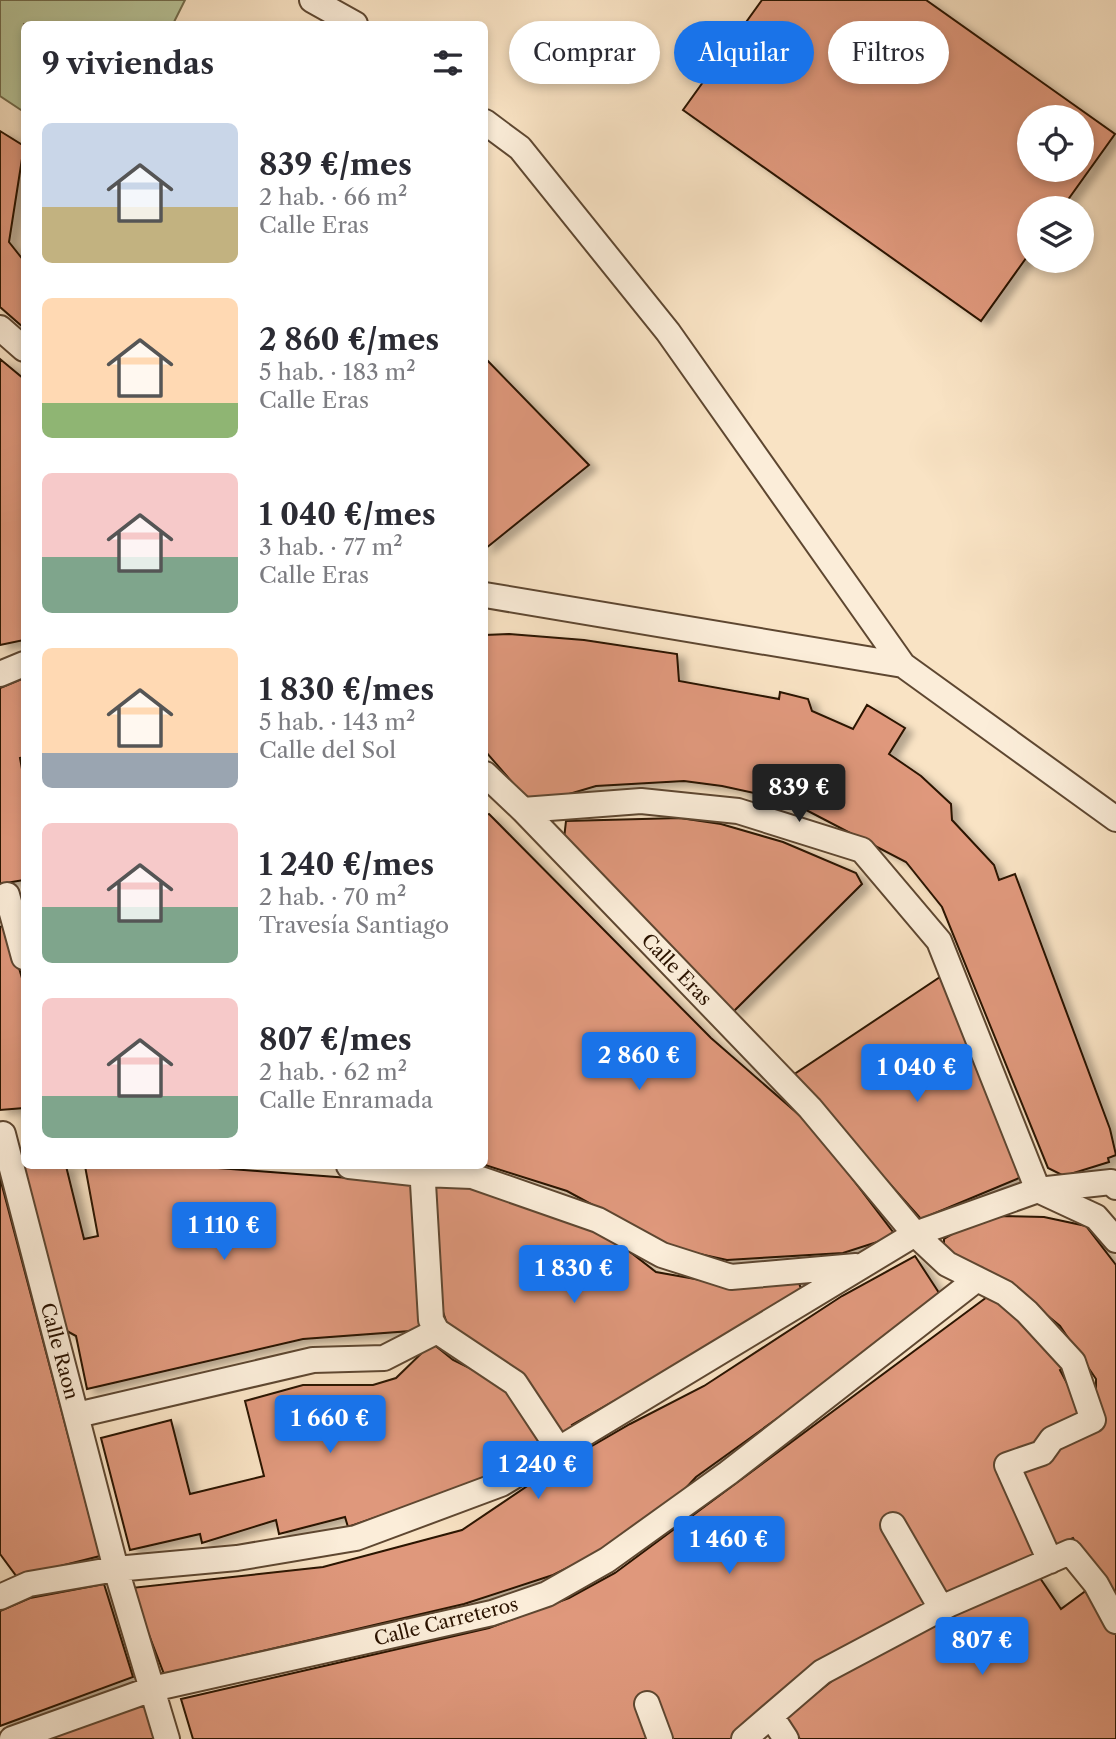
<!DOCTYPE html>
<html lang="es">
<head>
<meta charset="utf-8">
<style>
	body { margin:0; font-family:"Libre Caslon Text",serif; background:#f7f7f7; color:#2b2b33; height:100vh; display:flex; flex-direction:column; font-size:26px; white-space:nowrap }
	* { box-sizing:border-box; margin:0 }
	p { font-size:23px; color:#7c7c81 }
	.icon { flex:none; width:38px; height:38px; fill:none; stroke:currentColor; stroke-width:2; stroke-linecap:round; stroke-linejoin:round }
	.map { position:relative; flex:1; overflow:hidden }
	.panel { position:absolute; left:21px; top:21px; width:467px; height:1148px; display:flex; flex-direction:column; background:#fff; border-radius:10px; box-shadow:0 4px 10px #0003 }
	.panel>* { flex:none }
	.guide { position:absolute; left:509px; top:21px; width:500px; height:63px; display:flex; gap:14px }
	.fabs { position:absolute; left:1017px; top:105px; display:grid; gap:14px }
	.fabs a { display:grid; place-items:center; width:77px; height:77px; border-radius:50%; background:#fff; box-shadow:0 4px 10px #0003; font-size:35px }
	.price { position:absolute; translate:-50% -60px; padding:0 16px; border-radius:7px; background:#1a73e8; color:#fff; font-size:23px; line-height:46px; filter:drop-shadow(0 2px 4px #0008) }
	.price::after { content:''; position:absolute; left:50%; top:42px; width:21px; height:16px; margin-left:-10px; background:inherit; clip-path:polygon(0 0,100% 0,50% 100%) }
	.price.active { background:#222; color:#fff }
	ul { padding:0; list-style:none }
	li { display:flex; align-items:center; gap:21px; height:175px; padding:0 21px }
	li span { display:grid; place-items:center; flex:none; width:196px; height:140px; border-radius:10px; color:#555 }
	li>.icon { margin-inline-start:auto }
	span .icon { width:84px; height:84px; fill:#fffc; stroke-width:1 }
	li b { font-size:30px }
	h2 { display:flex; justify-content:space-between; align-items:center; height:84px; padding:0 21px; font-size:30px }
	.tag { padding:0 24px; border-radius:32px; background:#fff; box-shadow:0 4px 10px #0003; font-size:24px; line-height:63px }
	.tag.active { background:#1a73e8; color:#fff }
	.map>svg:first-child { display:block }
	.green { fill:#b8c599; stroke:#726c4c; stroke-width:2 }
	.building { fill:#df987b; stroke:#2b1300; stroke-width:2; fill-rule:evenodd; filter:url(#shadow) }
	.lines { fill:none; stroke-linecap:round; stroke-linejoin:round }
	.minor-casing { stroke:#5e4731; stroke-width:28 }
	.minor { stroke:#fbedd9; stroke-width:24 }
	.labels { text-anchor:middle; stroke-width:5; stroke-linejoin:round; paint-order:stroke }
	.street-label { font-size:19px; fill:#2b1300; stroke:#fbedd9 }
</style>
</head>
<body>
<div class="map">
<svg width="1116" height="1739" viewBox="0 0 1116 1739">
	<defs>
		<filter id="shadow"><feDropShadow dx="8" dy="4.5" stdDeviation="3.5" flood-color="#0004"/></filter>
	</defs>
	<rect width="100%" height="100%" fill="#f9e3c4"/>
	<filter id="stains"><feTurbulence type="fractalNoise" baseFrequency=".00286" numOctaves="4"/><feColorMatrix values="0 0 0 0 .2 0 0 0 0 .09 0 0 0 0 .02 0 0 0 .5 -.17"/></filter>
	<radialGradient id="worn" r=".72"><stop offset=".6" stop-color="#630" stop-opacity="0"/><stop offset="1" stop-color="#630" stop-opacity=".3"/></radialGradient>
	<path class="green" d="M0 0H185L173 24H24V112L0 96Z"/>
	<path class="building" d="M762 0H926L1115 134 1062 208H1029V254L981 321 683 110ZM1029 117H1082V170H1029Z
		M0 131 24 146 9 242 24 261V328L0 307Z
		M485 358 589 465 485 549Z
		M0 359 24 379V640L0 645Z
		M509 634 584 640 677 654 679 681 779 699 780 692 808 699 812 711 853 729 867 705 905 728 889 754 921 776 951 804 952 820 994 865 999 880 1015 874 1110 1129 1116 1155 1108 1158 1109 1162 1064 1176 1048 1168 942 907 906 862 787 800 722 786 684 781 596 786 532 805 485 751V635Z
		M24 678V757L20 758 24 780V880L0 884V688Z
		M489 814 711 1038 813 1127 896 1236 843 1253 727 1260 672 1248 567 1191 485 1165V815Z
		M680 818 721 824 783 842 856 873 862 884 733 1012 564 839 566 821Z
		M6 924 24 985V1108L0 1110V927Z
		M940 977 1024 1176 921 1219 793 1075Z
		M24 1152V1166H66L84 1239 98 1236 85 1166H192L415 1183 424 1330 303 1339 87 1389 76 1336 65 1330 19 1153Z
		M0 1178 100 1556 17 1577 0 1554Z
		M431 1184 472 1187 603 1231 656 1272 729 1285 797 1278 803 1294 572 1425 574 1429 562 1436 450 1333 441 1306Z
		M1003 1216 1044 1217 1086 1226 1116 1265V1609L1073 1538 1051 1548 1014 1472 1096 1410V1379L1060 1326 1036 1306 944 1247V1239L971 1223Z
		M915 1256 943 1299 696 1477 671 1504 616 1544 553 1575 464 1604 164 1674 131 1588 323 1567 462 1530 554 1468 630 1424 704 1386 842 1296Z
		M991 1294 1068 1365 1060 1370 1085 1417 1040 1446 1000 1460 1041 1552 932 1602 818 1668 732 1739H193L181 1699 489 1628 569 1598 615 1573Z
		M432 1343 453 1360 512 1389 546 1440 478 1482 348 1527 345 1517 279 1534 276 1520 202 1543 200 1534 130 1550 101 1438 171 1420 190 1494 264 1476 245 1401 303 1385H373L396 1378Z
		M1038 1575 1061 1609 1091 1587 1116 1632V1739H800L785 1718 837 1677 885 1647Z
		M104 1584 133 1677 0 1726V1611L30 1598Z
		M143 1703 157 1739H39Z"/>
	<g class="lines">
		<g class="minor-casing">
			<path id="minor" d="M312 0 355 24
				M485 122 520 148 668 332 903 665 1116 819
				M0 328 24 349
				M485 595 903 665
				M0 674 24 664
				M485 774 523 810 810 1108 915 1234 947 1264 1005 1293 1027 1312 1073 1362 1093 1420 1052 1439 1042 1453 1007 1465 1050 1561
				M523 810 641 801 738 811 862 850 939 941 1038 1190 1096 1217 1116 1240
				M7 895 24 957
				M3 1134 116 1569 167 1739
				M349 1166 422 1174 472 1176 598 1220 662 1255 731 1277 856 1266
				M422 1166 431 1320 437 1331 515 1383 558 1448
				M77 1415 313 1360 384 1358 437 1331
				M893 1525 941 1608
				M0 1597 29 1584 116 1569 237 1558 356 1538 501 1484 915 1234 1038 1190 1111 1182 1116 1187
				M647 1704 660 1739
				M771 1716 786 1739
				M12 1739 152 1689 492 1613 547 1594 607 1560 728 1473 977 1279
				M744 1739 822 1672 950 1604 1070 1552 1096 1584 1116 1621"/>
		</g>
		<use href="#minor" class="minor"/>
	</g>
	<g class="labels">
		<g class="street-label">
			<text transform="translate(677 969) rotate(46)" y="7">Calle Eras</text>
			<text transform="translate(60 1351) rotate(75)" y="7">Calle Raon</text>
			<text transform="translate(446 1621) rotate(-14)" y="7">Calle Carreteros</text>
		</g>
	</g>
	<rect width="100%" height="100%" filter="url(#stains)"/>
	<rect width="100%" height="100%" fill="url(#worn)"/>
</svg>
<div class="fabs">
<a><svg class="icon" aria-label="locate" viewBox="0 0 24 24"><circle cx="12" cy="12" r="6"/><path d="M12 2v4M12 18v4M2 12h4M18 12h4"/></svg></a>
<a><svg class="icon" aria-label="layers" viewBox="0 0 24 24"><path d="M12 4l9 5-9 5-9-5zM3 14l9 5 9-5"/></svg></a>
</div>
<b class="price active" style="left:799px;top:824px">839 €</b>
<b class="price" style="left:639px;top:1092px">2 860 €</b>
<b class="price" style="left:917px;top:1104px">1 040 €</b>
<b class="price" style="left:224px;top:1262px">1 110 €</b>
<b class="price" style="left:574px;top:1305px">1 830 €</b>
<b class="price" style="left:330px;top:1455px">1 660 €</b>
<b class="price" style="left:538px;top:1501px">1 240 €</b>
<b class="price" style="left:729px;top:1576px">1 460 €</b>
<b class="price" style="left:982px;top:1677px">807 €</b>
<div class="guide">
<a class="tag">Comprar</a>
<a class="tag active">Alquilar</a>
<a class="tag">Filtros</a>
</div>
<section class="panel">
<h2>9 viviendas<svg class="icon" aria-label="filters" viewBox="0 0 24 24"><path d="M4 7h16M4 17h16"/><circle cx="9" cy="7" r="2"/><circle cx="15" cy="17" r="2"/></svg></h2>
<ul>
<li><span style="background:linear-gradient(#c9d6e8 60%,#c2b280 0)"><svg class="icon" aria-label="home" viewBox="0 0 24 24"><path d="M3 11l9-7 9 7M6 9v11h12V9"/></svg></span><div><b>839 €/mes</b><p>2 hab. · 66 m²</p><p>Calle Eras</p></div></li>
<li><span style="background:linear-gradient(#ffd9b3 75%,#8fb573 0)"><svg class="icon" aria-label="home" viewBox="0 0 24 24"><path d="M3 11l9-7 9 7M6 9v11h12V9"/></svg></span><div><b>2 860 €/mes</b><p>5 hab. · 183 m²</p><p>Calle Eras</p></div></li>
<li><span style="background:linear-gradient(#f6c9c9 60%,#7fa58c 0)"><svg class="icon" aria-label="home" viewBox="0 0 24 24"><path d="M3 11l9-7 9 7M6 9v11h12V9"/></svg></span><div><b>1 040 €/mes</b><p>3 hab. · 77 m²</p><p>Calle Eras</p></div></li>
<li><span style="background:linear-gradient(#ffd9b3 75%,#9aa5b1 0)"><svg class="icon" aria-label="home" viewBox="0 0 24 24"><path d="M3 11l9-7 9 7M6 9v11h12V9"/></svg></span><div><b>1 830 €/mes</b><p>5 hab. · 143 m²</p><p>Calle del Sol</p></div></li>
<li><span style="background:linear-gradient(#f6c9c9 60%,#7fa58c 0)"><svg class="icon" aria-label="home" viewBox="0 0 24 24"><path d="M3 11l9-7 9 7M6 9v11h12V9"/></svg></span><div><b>1 240 €/mes</b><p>2 hab. · 70 m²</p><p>Travesía Santiago</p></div></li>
<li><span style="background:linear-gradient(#f6c9c9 70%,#7fa58c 0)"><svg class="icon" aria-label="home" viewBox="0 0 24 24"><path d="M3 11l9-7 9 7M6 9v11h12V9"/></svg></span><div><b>807 €/mes</b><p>2 hab. · 62 m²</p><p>Calle Enramada</p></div></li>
</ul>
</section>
</div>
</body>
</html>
